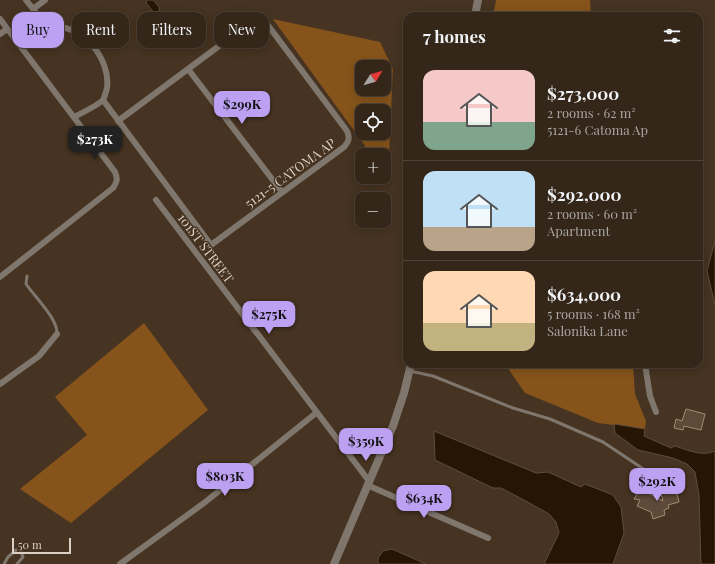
<!DOCTYPE html>
<html lang="en">
<head>
<meta charset="utf-8">
<style>
	body { margin:0; font-family:"Playfair Display",serif; background:#3c2e22; color:#f1f3f6; height:100vh; display:flex; flex-direction:column; font-size:15px; white-space:nowrap }
	* { box-sizing:border-box; margin:0 }
	p { font-size:13px; color:#a9a5a2 }
	.icon { flex:none; width:22px; height:22px; fill:none; stroke:currentColor; stroke-width:2; stroke-linecap:round; stroke-linejoin:round }
	.map { position:relative; flex:1; overflow:hidden }
	.panel { position:absolute; left:403px; top:12px; width:300px; height:356px; display:flex; flex-direction:column; background:#342619; border-radius:12px; box-shadow:0 2px 10px #0003,0 0 0 1px #4e4338 }
	.panel>* { flex:none }
	.hud { position:absolute; left:12px; top:12px; width:331px; height:36px; display:flex; gap:8px }
	.needle { width:26px; rotate:53deg }
	.buttons { position:absolute; left:355px; top:60px; display:grid; gap:8px }
	.buttons a { display:grid; place-items:center; width:36px; height:36px; border-radius:8px; background:#342619; box-shadow:0 2px 10px #0003,0 0 0 1px #4e4338; font-size:20px }
	.scale { position:absolute; left:12px; bottom:10px; width:59px; box-sizing:border-box; padding-left:4px; border:2px solid #dbd0c5; border-top:0; font-size:11px; line-height:14px; white-space:nowrap; color:#dbd0c5; -webkit-text-stroke:3px #463321; paint-order:stroke }
	.price { position:absolute; translate:-50% -34px; padding:0 9px; border-radius:8px; background:#bca0f2; color:#111; font-size:13px; line-height:26px; filter:drop-shadow(0 1px 2px #0008) }
	.price::after { content:''; position:absolute; left:50%; top:24px; width:12px; height:9px; margin-left:-6px; background:inherit; clip-path:polygon(0 0,100% 0,50% 100%) }
	.price.on { background:#222; color:#fff }
	ul { padding:0; list-style:none }
	li { display:flex; align-items:center; gap:12px; height:100px; padding:0 20px }
	li+li { border-top:1px solid #4e4338 }
	li span { display:grid; place-items:center; flex:none; width:112px; height:80px; border-radius:12px; color:#555 }
	li>.icon { margin-inline-start:auto }
	span .icon { width:48px; height:48px; fill:#fffc; stroke-width:1 }
	li b { font-size:17px }
	h2 { display:flex; justify-content:space-between; align-items:center; height:48px; padding:0 20px; font-size:17px }
	.tag { padding:0 14px; border-radius:12px; background:#342619; box-shadow:0 2px 10px #0003,0 0 0 1px #4e4338; font-size:14px; line-height:36px }
	.tag.on { background:#bca0f2; color:#111 }
	.map>svg:first-child { display:block }
	.green { fill:#86541b; fill-rule:evenodd }
	.water { fill:#271503; stroke:#5d4d3d }
	.building { fill:#5e4a38; stroke:#a18b77 }
	.lines { fill:none; stroke-linecap:round; stroke-linejoin:round }
	.service { stroke:#7f766d; stroke-width:3 }
	.minor { stroke:#7f766d; stroke-width:6 }
	.tertiary { stroke:#7f766d; stroke-width:8 }
	.labels { text-anchor:middle; stroke-width:3; stroke-linejoin:round; paint-order:stroke }
	.street-label { font-size:13px; fill:#dbd0c5; stroke:#463321 }
</style>
</head>
<body>
<div class="map">
<svg width="715" height="564" viewBox="0 0 715 564">
	<rect width="100%" height="100%" fill="#463321"/>
	<path class="green" d="M496 0H590L591 16H493Z
		M273 19 380 42 393 69 389 154 368 150ZM362 67H384V89H362ZM362 111H384V133H362Z
		M144 323 208 410 71 523 20 489 87 435 55 397Z
		M508 364H633L635 394 646 421 645 429 598 423 525 393 507 367Z"/>
	<path class="water" d="M147 0H153L159 7V13L156 15 146 3Z
		M715 241V305L707 271Z
		M614 424 645 429 644 436 671 448 675 446C688 450 702 457 715 451V564H701L699 495 695 472 687 464 673 458 638 450 615 433Z
		M434 431 536 473 548 472 581 487 585 484 613 495 621 507 624 533 613 564H544L559 533 556 522 549 514 524 500 501 488H493L435 460Z
		M392 549 426 564H378V558L383 551Z"/>
	<path class="building" d="M686 409 705 414 701 430 684 426 683 430 674 428 676 419 682 421Z
		M673 488V491L676 490 679 502 668 505 669 508 664 510 665 515 653 519 651 512 637 506 640 500 634 499 640 489 663 501 660 491Z"/>
	<g class="lines">
		<path class="service" d="M27 276 26 284C35 297 58 319 57 334
			M410 371 433 376 513 408 550 419 603 442 657 478
			M4 564 8 557 16 550 21 552 23 557 17 564"/>
		<path class="minor" d="M26 0 47 27
			M33 9 45 0
			M0 19 115 172C118 179 117 182 113 188L0 277
			M0 34 7 29
			M19 45C25 42 31 40 36 36 41 33 45 27 51 27 82 23 111 59 107 88 106 92 105 96 103 100 99 104 80 114 74 117
			M188 69 282 192
			M103 100 211 245 344 147C349 141 350 138 347 131L267 24C261 20 257 20 250 23L118 121
			M156 200 369 481
			M645 364 650 396 656 412
			M0 384 39 356 57 334
			M367 485 488 538
			M120 564 204 503 316 413"/>
		<path class="tertiary" d="M475 16 478 0
			M334 564 393 426 404 393 411 364"/>
	</g>
	<g class="labels">
		<g class="street-label">
			<text transform="translate(290 173) rotate(-36)" y="5">5121-5 CATOMA AP</text>
			<text transform="translate(206 248) rotate(53)" y="5">101ST STREET</text>
		</g>
	</g>
</svg>
<div class="buttons">
<a><svg class="needle" viewBox="-14 -14 28 28"><path d="M0-13l5 13h-10z" fill="#e53935"/><path d="M0 13l5-13h-10z" fill="#a9a5a2"/></svg></a>
<a><svg class="icon" aria-label="locate" viewBox="0 0 24 24"><circle cx="12" cy="12" r="6"/><path d="M12 2v4M12 18v4M2 12h4M18 12h4"/></svg></a>
<a>+</a>
<a>−</a>
</div>
<div class="scale">50 m</div>
<b class="price" style="left:242px;top:125px">$299K</b>
<b class="price on" style="left:95px;top:160px">$273K</b>
<b class="price" style="left:269px;top:335px">$275K</b>
<b class="price" style="left:366px;top:462px">$359K</b>
<b class="price" style="left:225px;top:497px">$803K</b>
<b class="price" style="left:657px;top:502px">$292K</b>
<b class="price" style="left:424px;top:519px">$634K</b>
<div class="hud">
<a class="tag on">Buy</a>
<a class="tag">Rent</a>
<a class="tag">Filters</a>
<a class="tag">New</a>
</div>
<section class="panel">
<h2>7 homes<svg class="icon" aria-label="filters" viewBox="0 0 24 24"><path d="M4 7h16M4 17h16"/><circle cx="9" cy="7" r="2"/><circle cx="15" cy="17" r="2"/></svg></h2>
<ul>
<li><span style="background:linear-gradient(#f6c9c9 65%,#7fa58c 0)"><svg class="icon" aria-label="home" viewBox="0 0 24 24"><path d="M3 11l9-7 9 7M6 9v11h12V9"/></svg></span><div><b>$273,000</b><p>2 rooms · 62 m²</p><p>5121-6 Catoma Ap</p></div></li>
<li><span style="background:linear-gradient(#bfe0f5 70%,#b9a48a 0)"><svg class="icon" aria-label="home" viewBox="0 0 24 24"><path d="M3 11l9-7 9 7M6 9v11h12V9"/></svg></span><div><b>$292,000</b><p>2 rooms · 60 m²</p><p>Apartment</p></div></li>
<li><span style="background:linear-gradient(#ffd9b3 65%,#c2b280 0)"><svg class="icon" aria-label="home" viewBox="0 0 24 24"><path d="M3 11l9-7 9 7M6 9v11h12V9"/></svg></span><div><b>$634,000</b><p>5 rooms · 168 m²</p><p>Salonika Lane</p></div></li>
</ul>
</section>
</div>
</body>
</html>
